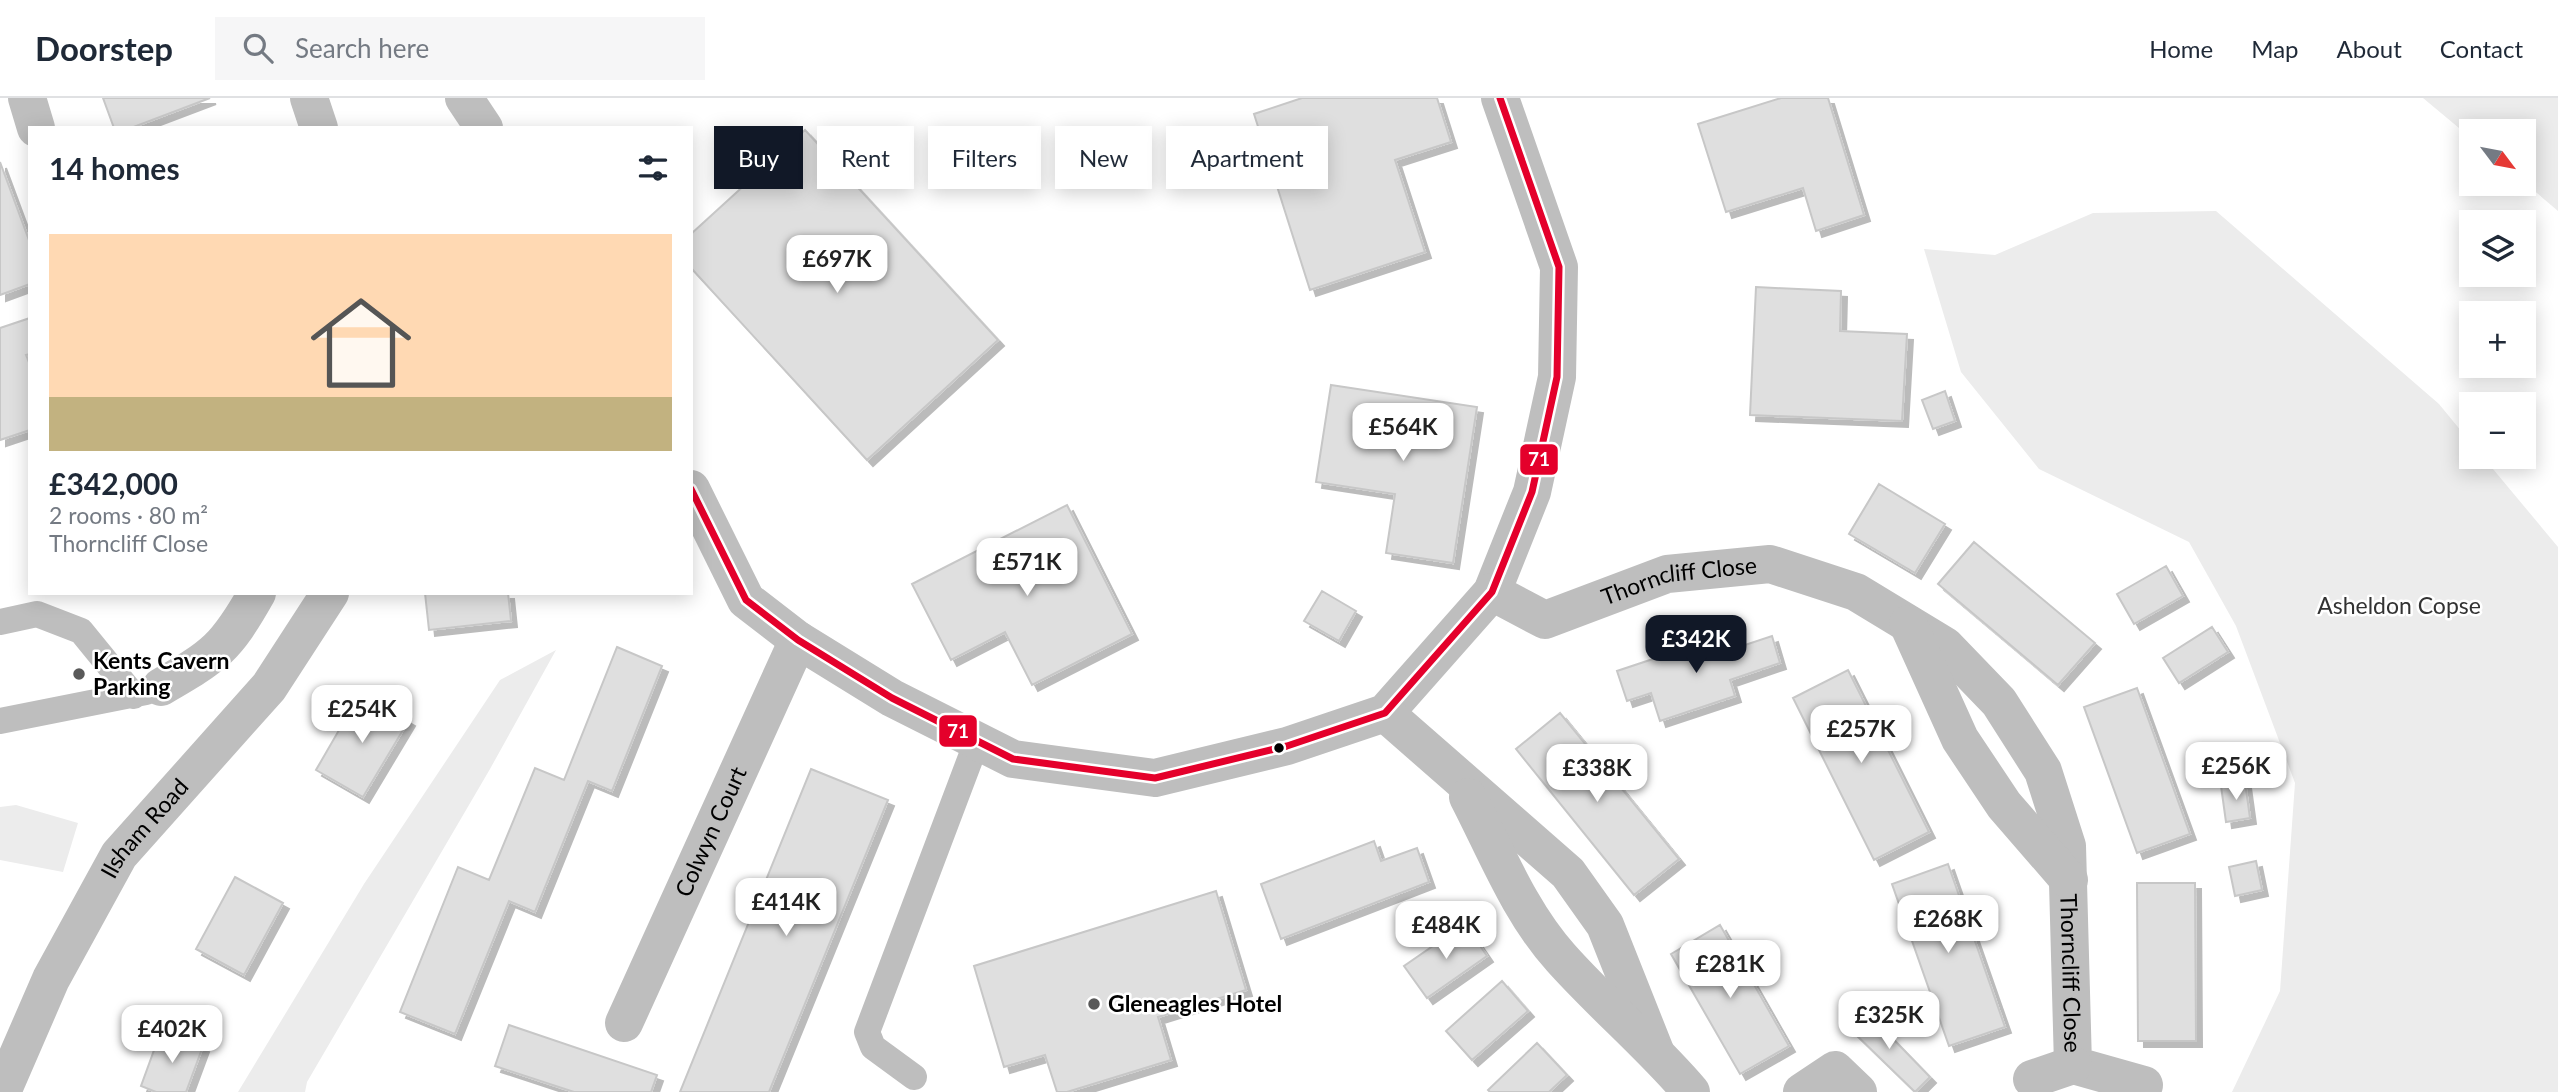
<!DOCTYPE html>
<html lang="en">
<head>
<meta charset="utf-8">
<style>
	body { margin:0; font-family:Lato,sans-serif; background:#f6f6f7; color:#1f2937; height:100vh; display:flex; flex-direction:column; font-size:26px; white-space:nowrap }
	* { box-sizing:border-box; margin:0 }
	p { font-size:23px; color:#747a83 }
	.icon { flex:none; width:38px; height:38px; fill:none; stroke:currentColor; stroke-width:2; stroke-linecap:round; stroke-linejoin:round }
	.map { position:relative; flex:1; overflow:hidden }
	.side { position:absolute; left:28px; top:28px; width:665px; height:469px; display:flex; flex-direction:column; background:#fff; border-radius:0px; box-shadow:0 4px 18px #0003 }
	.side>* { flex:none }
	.top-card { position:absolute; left:714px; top:28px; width:665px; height:63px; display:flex; gap:14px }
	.needle { width:46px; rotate:122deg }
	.buttons { position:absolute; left:2459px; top:21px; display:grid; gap:14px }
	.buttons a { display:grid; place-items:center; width:77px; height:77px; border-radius:0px; background:#fff; box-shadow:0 4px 18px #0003; font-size:35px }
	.price { position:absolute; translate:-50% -60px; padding:0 16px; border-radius:14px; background:#fff; color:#222; font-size:23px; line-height:46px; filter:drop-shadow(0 2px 4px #0008) }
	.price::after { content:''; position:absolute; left:50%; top:42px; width:21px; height:16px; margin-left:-10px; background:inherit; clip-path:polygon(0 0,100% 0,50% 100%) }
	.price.active { background:#111827; color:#fff }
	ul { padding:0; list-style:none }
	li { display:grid; align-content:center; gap:14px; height:371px; padding:0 21px }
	li span { display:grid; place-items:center; height:217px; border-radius:0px; color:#555 }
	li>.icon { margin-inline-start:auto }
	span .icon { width:126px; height:126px; fill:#fffc; stroke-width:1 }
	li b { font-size:30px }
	h2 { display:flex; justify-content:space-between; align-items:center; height:84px; padding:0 21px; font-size:30px }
	.chip { padding:0 24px; border-radius:0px; background:#fff; box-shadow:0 4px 18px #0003; font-size:24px; line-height:63px }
	.chip.active { background:#111827; color:#fff }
	header { display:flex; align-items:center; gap:42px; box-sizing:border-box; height:98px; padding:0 35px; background:#fff; border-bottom:2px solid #e0e1e3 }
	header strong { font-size:33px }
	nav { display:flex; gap:38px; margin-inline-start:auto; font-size:24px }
	.search { width:490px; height:63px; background:#f6f6f7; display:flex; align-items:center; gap:18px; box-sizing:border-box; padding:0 24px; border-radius:0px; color:#747a83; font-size:26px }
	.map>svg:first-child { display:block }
	.green { fill:#ececec }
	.building { fill:#dfdfdf; stroke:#c7c7c7; stroke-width:2; filter:url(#shadow) }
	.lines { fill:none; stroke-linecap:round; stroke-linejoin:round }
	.service { stroke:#bebebe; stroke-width:26 }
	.minor { stroke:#bebebe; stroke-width:38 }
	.tertiary { stroke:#bebebe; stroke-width:38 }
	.bus-1-casing { stroke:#fff; stroke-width:12 }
	.bus-1 { stroke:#e4002b; stroke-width:7 }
	.poi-dot { fill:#595959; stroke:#fff; stroke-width:2.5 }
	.bus-dot { fill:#000; stroke:#fff; stroke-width:2.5 }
	.labels { text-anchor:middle; stroke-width:5; stroke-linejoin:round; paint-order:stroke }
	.street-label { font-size:23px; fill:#000; stroke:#fff }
	.park-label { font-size:23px; fill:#333; stroke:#fff }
	.poi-label { font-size:23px; font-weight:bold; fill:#000; stroke:#fff; text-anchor:start }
	.line-badge { stroke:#fff; stroke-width:2.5 }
	.badge-label { font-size:19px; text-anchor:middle; font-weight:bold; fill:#fff }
</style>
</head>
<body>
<header>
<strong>Doorstep</strong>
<div class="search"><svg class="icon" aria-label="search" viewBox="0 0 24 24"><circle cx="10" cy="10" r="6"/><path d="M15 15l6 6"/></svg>Search here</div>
<nav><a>Home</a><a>Map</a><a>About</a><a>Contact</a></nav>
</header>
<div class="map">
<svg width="2558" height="994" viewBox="0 0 2558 994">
	<defs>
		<filter id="shadow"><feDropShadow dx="6" dy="6" stdDeviation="0" flood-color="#0004"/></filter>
	</defs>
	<rect width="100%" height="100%" fill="#fff"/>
	<path class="green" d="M2423 0H2558V113L2524 84V33H2471V40Z
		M2216 113 2439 306 2471 345V359H2483L2558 449V994H2232L2280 893 2295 685 2236 528 2189 444 2039 371 1961 274 1924 151 1995 157 2093 115Z
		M556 552 490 671 307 984 305 994H238L364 786 500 582Z
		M16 707 78 725 63 774 0 762V709Z"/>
	<path class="building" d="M103 0H210L131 30H114Z
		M1302 0H1437L1451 44 1395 62 1425 154 1310 192 1254 16Z
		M1781 0H1828L1864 117 1816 133 1803 90 1726 114 1698 26Z
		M805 32 998 242 867 362 691 170V136Z
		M0 64 30 145V186L0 197Z
		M1756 189 1841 193 1840 233 1907 236 1902 323 1750 317Z
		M30 220V256L26 257 30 267V332L0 342V230Z
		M1331 287 1477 309 1453 465 1386 455 1395 396 1316 384Z
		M1945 293 1955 323 1933 331 1922 302Z
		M1879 386 1945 426 1915 475 1849 436Z
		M1067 407 1132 536 1032 587 1005 534 951 562 912 486Z
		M1974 444 2095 545 2058 587 1938 486Z
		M2166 468 2183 498 2134 526 2117 496Z
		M1322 493 1356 513 1339 543 1304 523Z
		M425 495H508L511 523 429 532Z
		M2212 529 2228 554 2179 585 2163 560Z
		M1722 538 1727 553 1772 538 1780 565 1730 582 1735 598 1660 623 1651 595 1627 603 1617 573Z
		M617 549 662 568 612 693 588 683 535 814 509 803 455 936 400 914 458 769 489 782 535 670 564 682Z
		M1848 572 1929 734 1874 762 1793 600Z
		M2137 590 2190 736 2137 755 2084 609Z
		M361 594 409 622 363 699 316 672Z
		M1560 615 1679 761 1634 797 1516 651Z
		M811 671 888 702 769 994H680Z
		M2245 684 2250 720 2226 724 2221 688Z
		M1374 743 1381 763 1417 750 1429 784 1281 841 1261 786Z
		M2256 763 2262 792 2235 798 2229 769Z
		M1948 766 2005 929 1949 948 1892 786Z
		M235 779 283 805 244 877 196 851Z
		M2137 785H2195L2196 943H2138Z
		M1216 793 1246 892 1158 919 1171 962 1067 994H1057L1045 957 1004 969 974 868Z
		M1465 826 1487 858 1427 900 1404 868Z
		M1720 827 1789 948 1740 976 1671 856Z
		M1502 883 1528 913 1472 962 1446 933Z
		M1865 912 1930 979 1915 994 1848 929Z
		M509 927 657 977 651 994H574L495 968Z
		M161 933 203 948 186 994H156L141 988Z
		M1537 945 1567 977 1549 994H1490L1488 992Z"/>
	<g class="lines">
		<path class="service" d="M0 524 37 516 81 533 134 598
			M0 623 146 594
			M914 979 873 949 867 934 977 643"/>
		<g class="minor">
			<path d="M27 0 36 30"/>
			<path d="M464 0 484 30"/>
			<path d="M691 391 746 502 798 542 892 600 1013 661 1155 680 1287 648 1385 615 1492 494 1532 394 1557 279 1559 169 1500 0"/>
			<path id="s1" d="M1492 494 1545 522 1667 476 1770 466 1856 494 1945 548 1999 604 2043 673 2067 748 2073 967 2144 987"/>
			<path d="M1908 526 1960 641 2004 707 2069 782"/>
			<path d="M161 589C215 558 226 550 257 495"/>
			<path d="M1385 615 1568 775 1605 827 1655 953"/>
			<path d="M1468 699C1496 753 1520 815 1561 860 1603 907 1650 946 1691 994"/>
			<path id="s2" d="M624 925 798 542"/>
			<path d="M2032 981 2073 967"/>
			<path d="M1802 994 1835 972 1858 994"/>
		</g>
		<g class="tertiary">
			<path d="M309 0 319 30"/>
			<path id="s3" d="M2 994 51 881 119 757 269 589 330 495"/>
		</g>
		<g class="bus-1-casing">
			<path id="bus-1" d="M691 391 746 502 798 542 892 600 1013 661 1155 680 1287 648 1385 615 1492 494 1532 394 1557 279 1559 169 1500 0"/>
		</g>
		<use href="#bus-1" class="bus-1"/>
	</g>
	<g class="poi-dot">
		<circle cx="79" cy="576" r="7"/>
		<circle cx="1094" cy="906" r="7"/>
	</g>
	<circle class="bus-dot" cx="1279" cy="650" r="6"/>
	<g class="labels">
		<g class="street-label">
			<text dy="8" stroke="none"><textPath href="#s1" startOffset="201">Thorncliff Close</textPath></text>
			<text dy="8" stroke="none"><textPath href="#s3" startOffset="301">Ilsham Road</textPath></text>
			<text dy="8" stroke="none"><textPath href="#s2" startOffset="210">Colwyn Court</textPath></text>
			<text dy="8" stroke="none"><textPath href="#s1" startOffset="854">Thorncliff Close</textPath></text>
		</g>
		<g class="park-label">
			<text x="2399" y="516">Asheldon Copse</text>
		</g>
		<g class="poi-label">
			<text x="93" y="571">Kents Cavern<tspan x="93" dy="26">Parking</tspan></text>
			<text x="1108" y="914">Gleneagles Hotel</text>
		</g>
	</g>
	<g class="line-badge">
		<rect x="1519" y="345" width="40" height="33" rx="7" fill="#e4002b"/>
		<rect x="938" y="616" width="40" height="34" rx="7" fill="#e4002b"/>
	</g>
	<g class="badge-label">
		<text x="1539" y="368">71</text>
		<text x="958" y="640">71</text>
	</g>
</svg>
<div class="buttons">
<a><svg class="needle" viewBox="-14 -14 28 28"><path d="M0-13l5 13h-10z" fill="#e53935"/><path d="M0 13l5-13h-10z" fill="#747a83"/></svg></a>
<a><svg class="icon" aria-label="layers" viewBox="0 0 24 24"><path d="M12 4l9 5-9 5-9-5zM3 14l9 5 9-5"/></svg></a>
<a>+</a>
<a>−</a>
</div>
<b class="price" style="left:837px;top:197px">£697K</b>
<b class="price" style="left:1403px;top:365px">£564K</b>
<b class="price" style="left:1027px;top:500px">£571K</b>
<b class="price active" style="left:1696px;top:577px">£342K</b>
<b class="price" style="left:362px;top:647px">£254K</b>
<b class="price" style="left:1861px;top:667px">£257K</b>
<b class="price" style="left:2236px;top:704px">£256K</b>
<b class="price" style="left:1597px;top:706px">£338K</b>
<b class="price" style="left:786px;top:840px">£414K</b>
<b class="price" style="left:1948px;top:857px">£268K</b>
<b class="price" style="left:1446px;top:863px">£484K</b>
<b class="price" style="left:1730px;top:902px">£281K</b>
<b class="price" style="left:1889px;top:953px">£325K</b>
<b class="price" style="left:172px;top:967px">£402K</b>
<div class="top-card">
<a class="chip active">Buy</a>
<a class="chip">Rent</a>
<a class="chip">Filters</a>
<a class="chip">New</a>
<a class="chip">Apartment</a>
</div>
<section class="side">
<h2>14 homes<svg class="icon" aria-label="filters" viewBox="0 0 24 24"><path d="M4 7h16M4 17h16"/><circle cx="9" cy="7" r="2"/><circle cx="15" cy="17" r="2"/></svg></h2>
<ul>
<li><span style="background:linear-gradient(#ffd9b3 75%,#c2b280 0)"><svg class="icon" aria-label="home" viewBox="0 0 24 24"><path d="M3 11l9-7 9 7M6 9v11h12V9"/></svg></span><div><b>£342,000</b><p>2 rooms · 80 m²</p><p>Thorncliff Close</p></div></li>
</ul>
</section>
</div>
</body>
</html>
